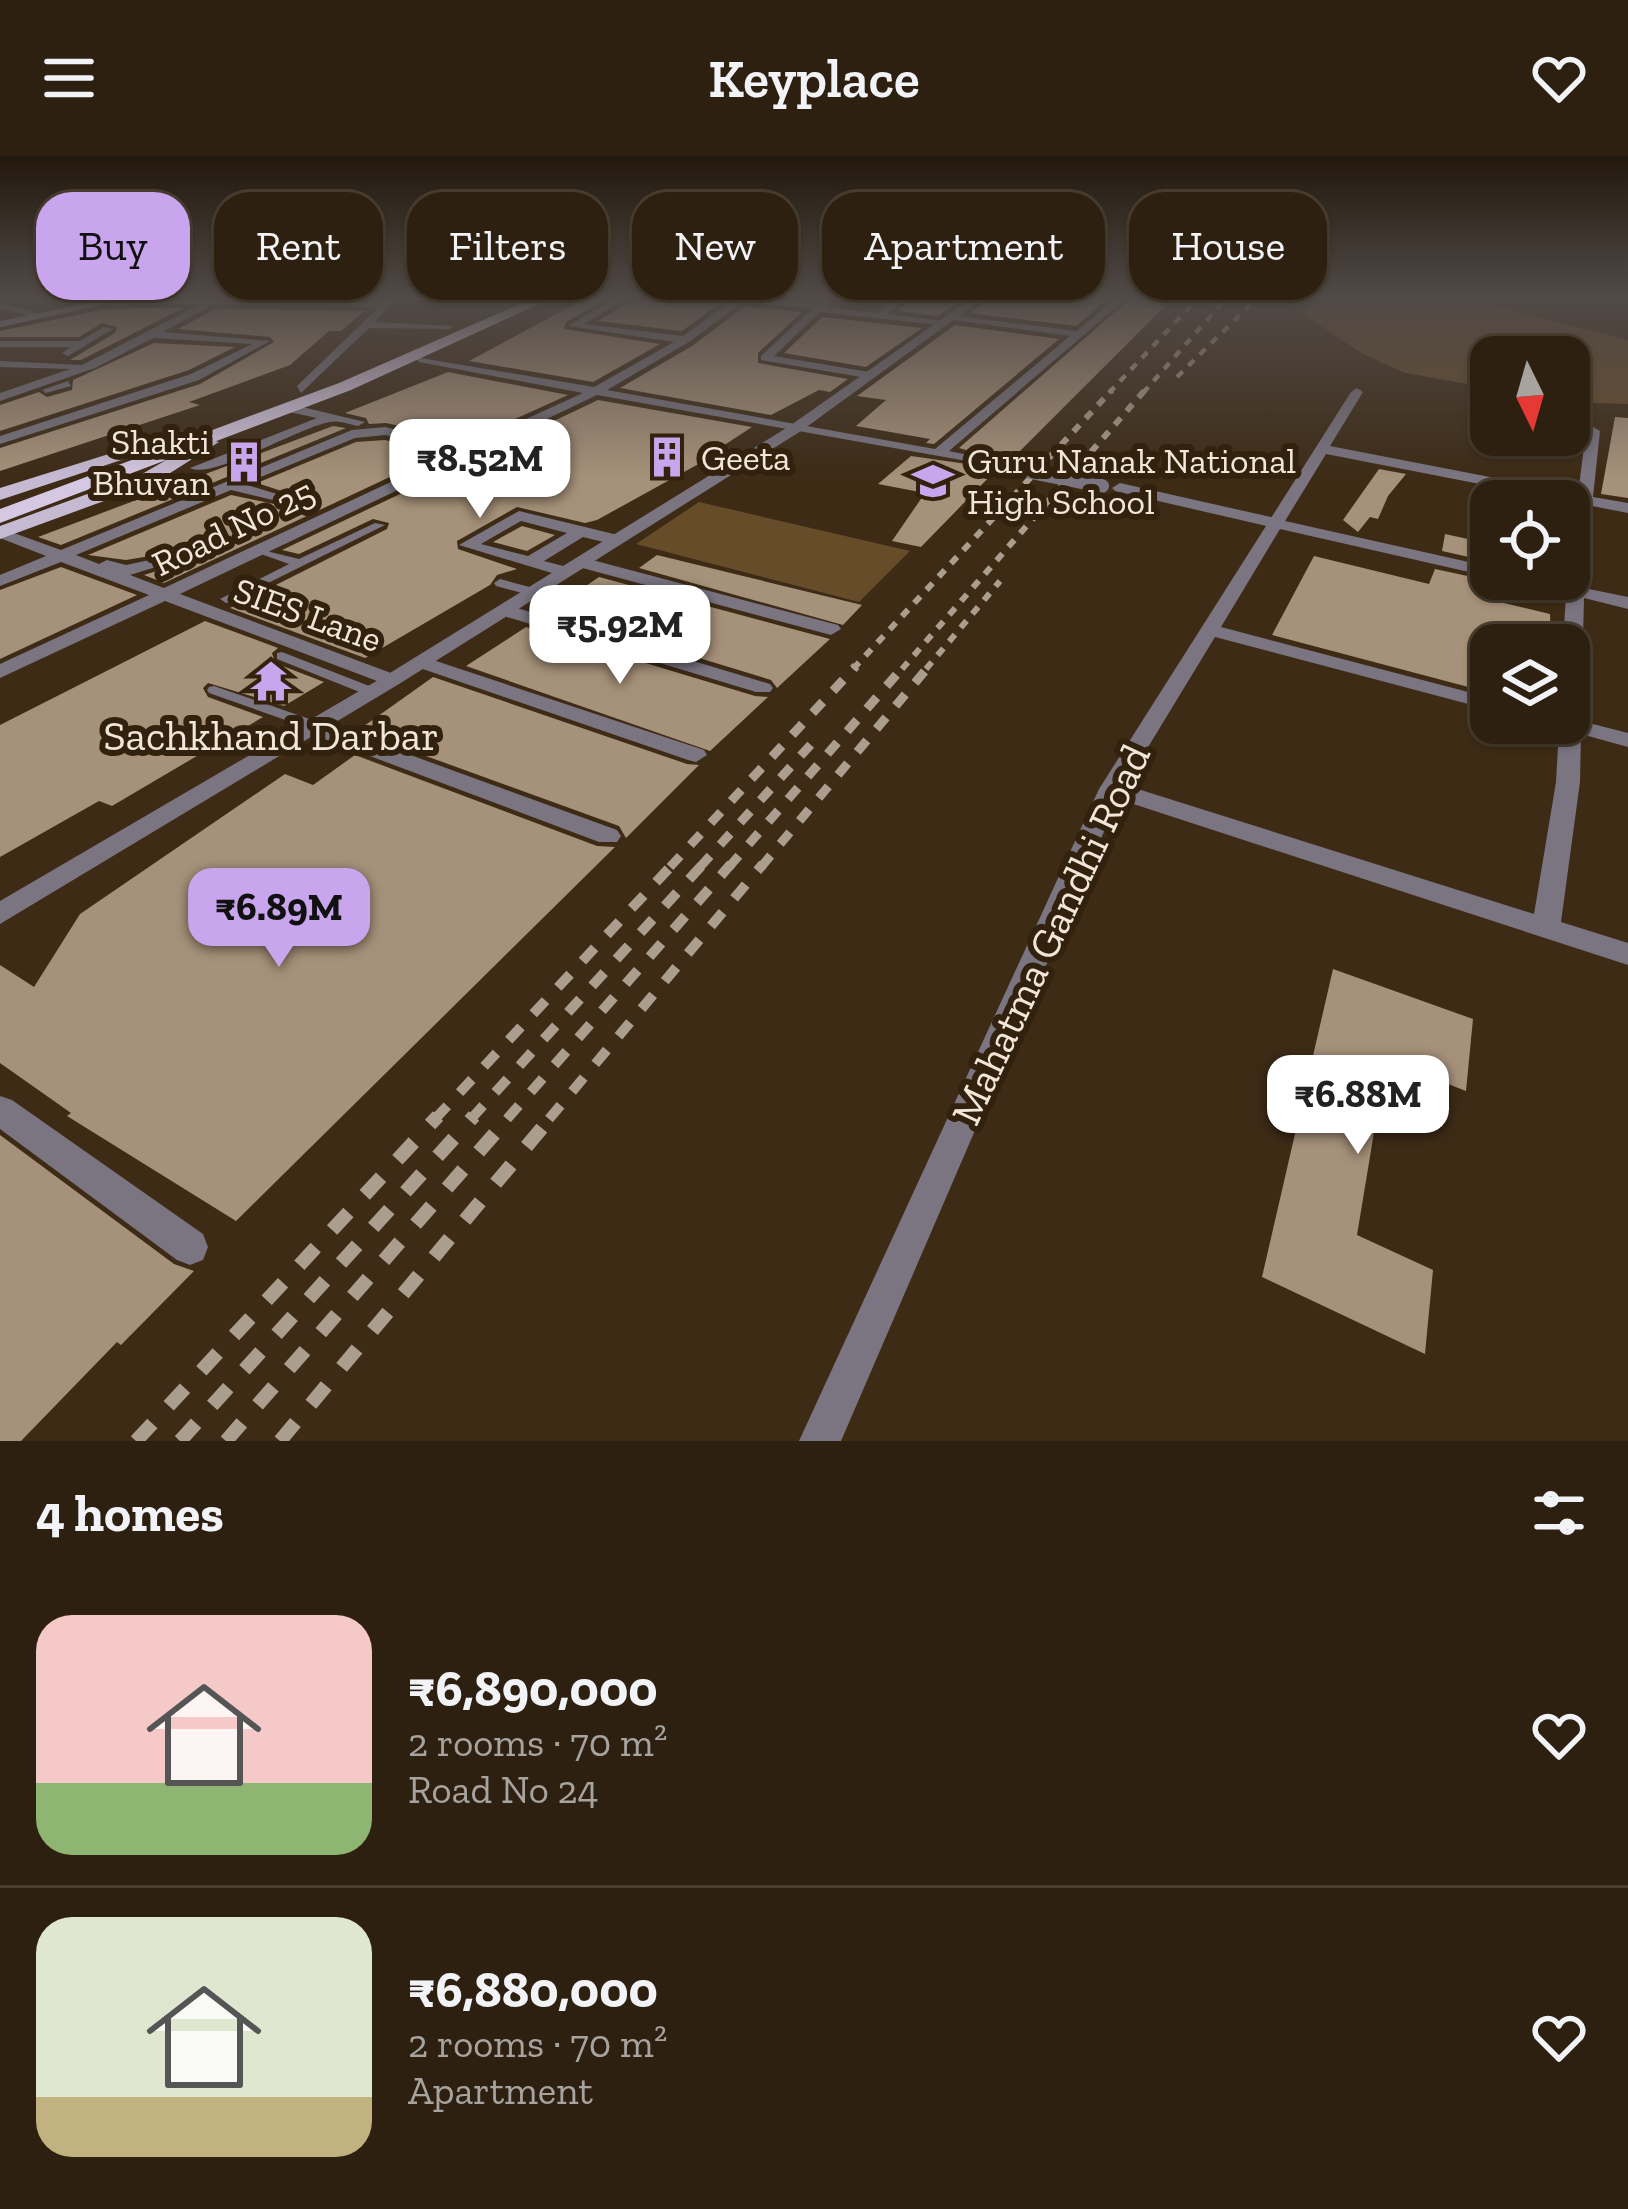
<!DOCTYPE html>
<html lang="en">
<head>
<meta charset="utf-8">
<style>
	body { margin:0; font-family:"Zilla Slab",serif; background:#362819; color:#f1f3f6; height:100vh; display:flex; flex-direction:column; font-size:45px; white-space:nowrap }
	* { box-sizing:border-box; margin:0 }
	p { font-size:39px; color:#a7a39f }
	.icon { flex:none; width:66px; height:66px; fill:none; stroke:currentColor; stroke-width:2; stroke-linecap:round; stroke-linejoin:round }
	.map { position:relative; height:1285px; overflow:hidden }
	.panel { display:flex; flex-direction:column; background:#2e2010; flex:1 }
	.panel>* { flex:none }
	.hud { position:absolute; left:36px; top:36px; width:1557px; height:108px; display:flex; gap:24px }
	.needle { width:78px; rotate:175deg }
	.buttons { position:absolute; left:1470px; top:180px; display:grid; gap:24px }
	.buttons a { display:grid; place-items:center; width:120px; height:120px; border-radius:24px; background:#2e2010; box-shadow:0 3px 9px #0004,0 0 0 3px #493e30; font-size:60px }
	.price { position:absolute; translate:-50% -102px; padding:0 27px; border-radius:24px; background:#fff; color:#222; font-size:39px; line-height:78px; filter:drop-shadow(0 3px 6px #0008) }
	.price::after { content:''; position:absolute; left:50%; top:72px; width:36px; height:27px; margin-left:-18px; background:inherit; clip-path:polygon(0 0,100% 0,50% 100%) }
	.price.on { background:#c9a5ee; color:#111 }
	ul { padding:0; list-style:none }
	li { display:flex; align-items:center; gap:36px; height:300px; padding:0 36px }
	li+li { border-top:3px solid #493e30 }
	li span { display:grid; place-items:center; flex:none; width:336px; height:240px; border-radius:36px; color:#555 }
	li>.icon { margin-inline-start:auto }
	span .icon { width:144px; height:144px; fill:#fffc; stroke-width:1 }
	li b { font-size:51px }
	h2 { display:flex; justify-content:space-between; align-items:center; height:144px; padding:0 36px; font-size:51px }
	.chip { padding:0 42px; border-radius:36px; background:#2e2010; box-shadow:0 3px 9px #0004,0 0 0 3px #493e30; font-size:42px; line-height:108px }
	.chip.on { background:#c9a5ee; color:#111 }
	header { display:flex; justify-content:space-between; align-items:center; height:156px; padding:0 36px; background:#2e2010; font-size:54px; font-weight:600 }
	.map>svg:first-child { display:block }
	.green { fill:#674c2a }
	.building { fill:#a6917a }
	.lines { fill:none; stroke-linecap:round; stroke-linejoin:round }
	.service { fill:#7a7581; fill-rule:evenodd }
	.pedestrian { fill:#7a7581; fill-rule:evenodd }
	.minor { fill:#7a7581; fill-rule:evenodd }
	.tertiary { fill:#7a7581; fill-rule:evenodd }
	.secondary { fill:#a59caf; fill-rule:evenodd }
	.primary { fill:#c5bad2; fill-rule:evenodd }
	.trunk { fill:#d4c8e2; fill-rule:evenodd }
	.rail-far4 { stroke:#ac9e8e; stroke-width:4.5; stroke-dasharray:8 8; stroke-linecap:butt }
	.rail-far3 { stroke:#ac9e8e; stroke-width:6; stroke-dasharray:9 9; stroke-linecap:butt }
	.rail-far2 { stroke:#ac9e8e; stroke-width:9; stroke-dasharray:15 15; stroke-linecap:butt }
	.rail-far1 { stroke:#ac9e8e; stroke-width:10; stroke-dasharray:18 18; stroke-linecap:butt }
	.rail { stroke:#ac9e8e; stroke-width:14; stroke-dasharray:24 24; stroke-linecap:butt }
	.pedestrian-bridge { stroke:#7a7581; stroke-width:14 }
	.labels { text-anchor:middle; stroke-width:12; stroke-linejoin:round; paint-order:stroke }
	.far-poi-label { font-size:36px; fill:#f1e6d9; stroke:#32220d; text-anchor:start }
	.far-street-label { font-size:36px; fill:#f1e6d9; stroke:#32220d }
	.poi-label { font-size:42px; fill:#f1e6d9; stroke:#32220d }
	.street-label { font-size:42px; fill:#f1e6d9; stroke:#32220d }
</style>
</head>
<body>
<header><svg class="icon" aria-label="menu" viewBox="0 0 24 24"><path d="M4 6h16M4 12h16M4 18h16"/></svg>Keyplace<svg class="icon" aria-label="heart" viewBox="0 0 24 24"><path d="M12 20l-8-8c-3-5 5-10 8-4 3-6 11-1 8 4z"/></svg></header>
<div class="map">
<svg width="1628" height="1285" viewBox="0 0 1628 1285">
	<rect width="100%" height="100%" fill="#3d2b16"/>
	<path class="green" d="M1328 141H1461L1628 184V248L1569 246V201H1491V232L1405 217 1363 198 1303 158Z
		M699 346 910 395 859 446 636 388Z"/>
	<path class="building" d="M588 141 606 143 566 166 564 173 660 188 593 226 469 205Z
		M702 141H729L682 175 598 165 632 145 693 147Z
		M912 141H965L938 160 898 155Z
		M989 141H1110L1076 170 970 157Z
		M1132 141H1174L1014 301 997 303 995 315 921 391 892 385 925 337 878 328 911 300 981 310V298L959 292Z
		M744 151 802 156 758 197V207L848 223 830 236 819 234 771 259 620 232 692 190Z
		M142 152H183L81 204H70L115 177 117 171 102 167 79 181H0V175L101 154Z
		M215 153 364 155 341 175H329L290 209 189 246 200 249 0 315V292L200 228 274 186 270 181 178 173Z
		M822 161 922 172 866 211 784 197Z
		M955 169 1059 183 934 288 926 287 930 283 856 270 886 244 857 240Z
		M154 187 235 191 189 214 0 275V249L39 236 47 241 72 234 73 224Z
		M448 216 568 239 467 285 386 267 369 268 366 262 345 257Z
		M598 244 752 271 709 299 713 300 597 364 585 367 517 351 457 385 458 393 517 413 497 419 490 429 365 502 230 452 387 373 389 367 373 363 299 398 282 394Z
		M1615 261 1628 262V342L1601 338Z
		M333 270 346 272 61 389 38 381Z
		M385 284 441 297 164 427 144 419 163 413 162 398 126 404 88 399 231 339 293 352 291 338 257 327 356 286Z
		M1379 313 1406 318 1388 340 1378 363 1370 361 1358 376 1343 364Z
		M522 370 555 379 527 395 493 386Z
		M1445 378 1491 388V406L1442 395Z
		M657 399 743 420 862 449 843 469 639 412Z
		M1314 400 1429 428 1435 413 1491 425V444L1550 458 1551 489H1491V537L1272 479Z
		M61 411 137 439 0 503V434Z
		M599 421 830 483 777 532 771 524 548 456Z
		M205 465 278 492 272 497 275 507 324 526 284 550 208 527 203 532 208 541 263 561 112 650 99 645 0 701V569Z
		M526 471 755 540 768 541 710 595 466 510Z
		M433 521 687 608 699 609 626 682 619 670 357 575Z
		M355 599 597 690 615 691 236 1065 67 960 71 957 0 907V809L34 831 80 758 285 618 313 629Z
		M1333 813 1473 863 1466 935 1386 904 1357 1079 1433 1114 1425 1198 1262 1121Z
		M0 979 174 1108 194 1115 121 1189 117 1186 21 1285H0Z"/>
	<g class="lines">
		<path class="service" d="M834 141H861L891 146 888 148Z
			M68 225 71 230 46 237 42 234Z
			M375 367 385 369 230 446 226 447 220 443 289 408 258 397V393L299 403Z
			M500 423 537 433 539 436 533 440 496 430 494 427Z
			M282 496 377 533 379 536 372 540 367 539 277 503V497Z
			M214 530 321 567 324 570 316 575 311 573 209 537 207 534 209 531Z"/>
		<path class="pedestrian" d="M1120 327 1275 362 1283 367 1275 372 1115 335 1112 332Z"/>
		<path class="minor" d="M102 141 385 145 397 141 375 166 454 170 449 173 369 172 301 237 297 230 379 151 214 148 163 176 270 185 199 224 0 288V280L191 218 252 188 153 182 95 212 0 245V237L70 213 0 211V205L82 209 201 148 103 147 98 144Z
			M617 141H630L584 168 683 180 737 141 819 147 825 141H836L826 151 877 157 896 141H908L887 158 943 165 947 170 820 156 774 200 869 216 873 223 761 204V200L813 152 743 146 689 186 607 234 935 293 1070 180 953 164 949 159 1077 175 1117 141H1128L949 295 978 301V307L597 239 180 438 399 520 402 524 399 528H385L165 445 0 522V508L149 439 61 406 0 430V419L46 400 0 382V372L61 394 352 274 385 271 467 290 583 237 419 206 415 201 594 231 674 186 568 170ZM385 279 455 296 164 432 130 419 159 410V402L126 409 107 404 99 408 76 399 231 334 290 348V342L244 328 355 282Z
			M1465 141 1455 145 1450 142 1451 141Z
			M0 146 36 156 37 158 32 161 0 152Z
			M104 171 113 173 68 200 62 197 70 191H0V185H80Z
			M1357 232 1363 236 1330 290 1578 338 1586 275 1593 271 1600 275 1593 341 1628 347V357L1592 350 1584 432 1628 441V453L1584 442 1581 565 1628 577V591L1581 578 1580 626 1561 766 1628 787V809L1118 643 841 1285H799L1099 633 1351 236ZM1326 298 1577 347 1567 428 1513 423 1566 438 1563 489H1569V567H1552L1559 573 1556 626 1534 758 1125 629 1215 481 1491 554V542L1221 471 1280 373 1491 421V411L1285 365Z
			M294 249 365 266 358 270C349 268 338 264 330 266 299 271 212 324 190 312L317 262 289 256 288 253Z
			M519 355 622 380 624 384 616 389 583 381 544 405 571 412V420L565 421 459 389ZM521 365 567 377 528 400 481 388Z
			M581 401 838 469 841 473 831 479 575 410 572 406Z
			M504 448 770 528 773 532 770 536H756L497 458 495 454Z
			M421 500 704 594 707 599 696 606 688 604 414 510V502Z
			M314 564 617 674 621 680 617 686H599L306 576 303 571 306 566Z
			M0 940 12 944 203 1078 208 1091 203 1104 190 1109 177 1104 0 973Z"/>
		<path class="tertiary" d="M973 141H985L801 275 399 528 0 768V745L385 520 791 269Z"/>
		<path class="secondary" d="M118 141H139L0 171V165Z"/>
		<path class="primary" d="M179 276 194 280 0 344V332Z
			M204 282 219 286 156 326 0 383V370L142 318Z"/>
		<path class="trunk" d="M536 141H554L351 234 0 367V353L339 227Z"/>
		<path class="rail-far4" d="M1177 221 1258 141
			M1109 237 1199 141
			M1143 237 1227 141"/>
		<path class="rail-far3" d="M853 513 1112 234
			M902 513 1145 234
			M926 513 1000 425"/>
		<path class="rail-far2" d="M670 711 856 510
			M700 711 814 585
			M729 711 904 510
			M761 711 929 510"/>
		<path class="rail-far1" d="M435 963 673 708
			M471 963 703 708
			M507 963 731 708
			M549 963 763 708"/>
		<path class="rail" d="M136 1285 438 960
			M180 1285 474 960
			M226 1285 510 960
			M280 1285 552 960"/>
		<path class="pedestrian-bridge" d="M1005 311 1102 330"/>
	</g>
	<linearGradient id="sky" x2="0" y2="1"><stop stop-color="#22180c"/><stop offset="0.44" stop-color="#514a47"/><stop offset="1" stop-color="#514a47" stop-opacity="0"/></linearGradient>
	<rect width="1628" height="321" fill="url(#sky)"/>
	<defs>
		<g id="building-bare" transform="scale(3.24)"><path d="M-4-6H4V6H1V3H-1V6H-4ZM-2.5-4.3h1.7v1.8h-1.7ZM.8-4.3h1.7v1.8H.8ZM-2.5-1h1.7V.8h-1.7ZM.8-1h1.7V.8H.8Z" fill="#c9a5ee" stroke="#32220d" stroke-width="2.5" paint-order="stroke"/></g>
		<g id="school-bare" transform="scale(3.24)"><path d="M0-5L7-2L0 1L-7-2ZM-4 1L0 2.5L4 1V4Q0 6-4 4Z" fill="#c9a5ee" stroke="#32220d" stroke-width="2.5" paint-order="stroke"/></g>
		<g id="temple-bare" transform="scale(3.24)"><path d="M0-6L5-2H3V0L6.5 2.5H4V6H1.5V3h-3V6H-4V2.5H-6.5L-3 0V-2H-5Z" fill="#c9a5ee" stroke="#32220d" stroke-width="2.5" paint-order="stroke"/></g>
	</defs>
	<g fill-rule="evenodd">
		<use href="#building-bare" x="667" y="301"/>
		<use href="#building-bare" x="244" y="306"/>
		<use href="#school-bare" x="933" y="325"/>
		<use href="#temple-bare" x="271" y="525"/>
	</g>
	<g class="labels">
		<g class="far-poi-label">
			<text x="210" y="298" text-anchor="end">Shakti<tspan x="210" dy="41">Bhuvan</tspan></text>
			<text x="701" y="314">Geeta</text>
			<text x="967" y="317">Guru Nanak National<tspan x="967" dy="41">High School</tspan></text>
		</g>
		<g class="far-street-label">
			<text transform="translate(233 371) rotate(-26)" y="13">Road No 25</text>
			<text transform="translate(308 458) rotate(20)" y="13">SIES Lane</text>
		</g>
		<g class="poi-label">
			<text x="271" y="594">Sachkhand Darbar</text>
		</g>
		<g class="street-label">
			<text transform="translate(1050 778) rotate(-65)" y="15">Mahatma Gandhi Road</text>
		</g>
	</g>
</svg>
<div class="buttons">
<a><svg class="needle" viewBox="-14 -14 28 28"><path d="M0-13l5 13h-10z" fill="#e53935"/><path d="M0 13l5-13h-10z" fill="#a7a39f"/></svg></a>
<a><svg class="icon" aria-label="locate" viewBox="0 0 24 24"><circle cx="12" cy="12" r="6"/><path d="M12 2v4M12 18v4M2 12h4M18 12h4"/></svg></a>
<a><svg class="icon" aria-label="layers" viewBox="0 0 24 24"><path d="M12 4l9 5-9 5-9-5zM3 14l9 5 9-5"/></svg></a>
</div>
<b class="price" style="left:480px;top:365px">₹8.52M</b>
<b class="price" style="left:620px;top:531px">₹5.92M</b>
<b class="price on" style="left:279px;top:814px">₹6.89M</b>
<b class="price" style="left:1358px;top:1001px">₹6.88M</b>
<div class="hud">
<a class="chip on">Buy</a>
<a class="chip">Rent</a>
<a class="chip">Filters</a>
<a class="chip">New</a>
<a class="chip">Apartment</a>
<a class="chip">House</a>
</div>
</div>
<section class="panel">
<h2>4 homes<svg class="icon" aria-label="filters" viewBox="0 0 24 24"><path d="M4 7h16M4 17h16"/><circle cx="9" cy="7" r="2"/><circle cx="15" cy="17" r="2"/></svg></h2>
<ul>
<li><span style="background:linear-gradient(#f6c9c9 70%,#8fb573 0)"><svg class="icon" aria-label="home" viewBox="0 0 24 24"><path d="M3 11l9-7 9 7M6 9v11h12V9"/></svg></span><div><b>₹6,890,000</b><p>2 rooms · 70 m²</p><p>Road No 24</p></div><svg class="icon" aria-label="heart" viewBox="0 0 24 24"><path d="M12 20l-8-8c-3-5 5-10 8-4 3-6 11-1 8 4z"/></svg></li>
<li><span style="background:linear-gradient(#dfe7d0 75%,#c2b280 0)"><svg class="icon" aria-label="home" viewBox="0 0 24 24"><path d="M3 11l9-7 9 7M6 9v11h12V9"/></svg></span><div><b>₹6,880,000</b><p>2 rooms · 70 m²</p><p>Apartment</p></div><svg class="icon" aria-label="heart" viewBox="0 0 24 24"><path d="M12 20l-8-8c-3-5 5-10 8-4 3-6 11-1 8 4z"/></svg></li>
</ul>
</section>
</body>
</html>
